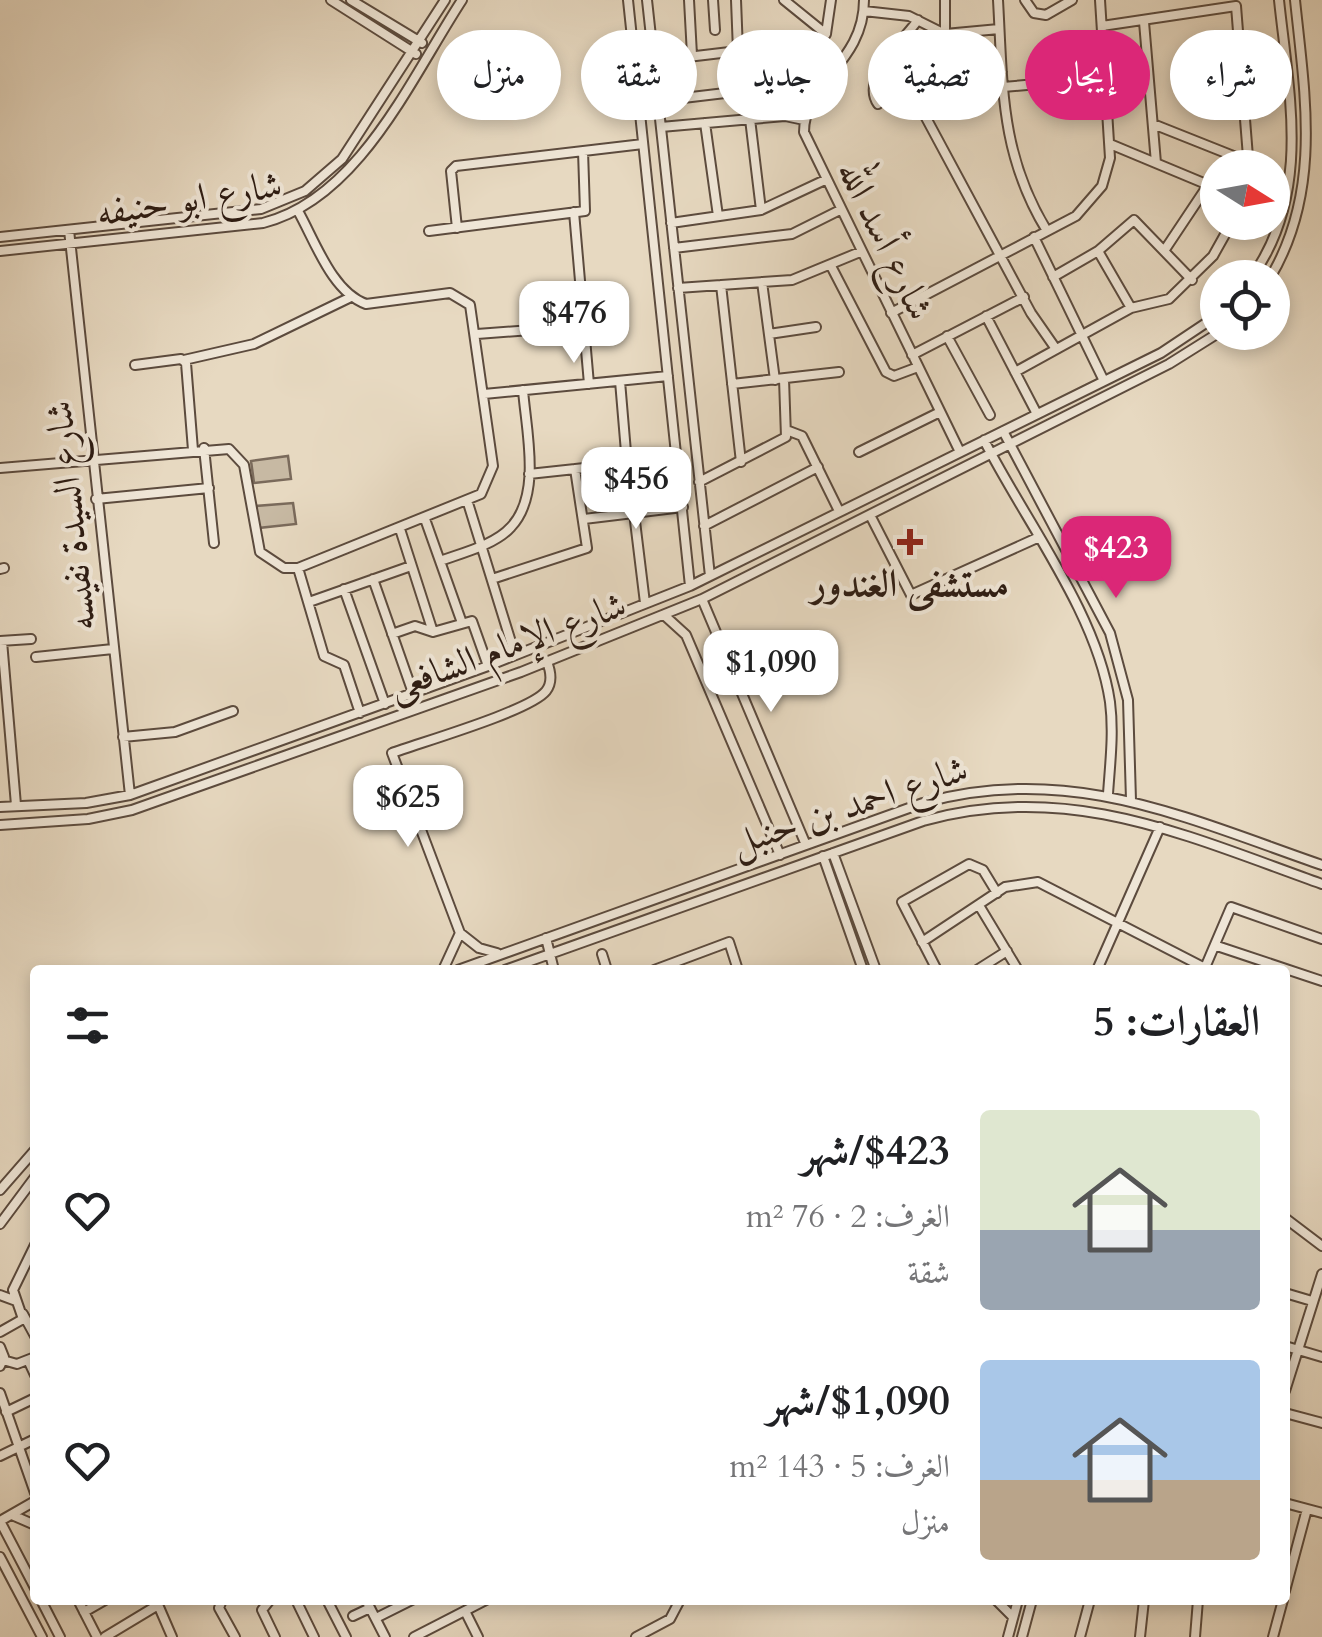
<!DOCTYPE html>
<html lang="ar">
<head>
<meta charset="utf-8">
<style>
	body { margin:0; font-family:Cardo,Amiri,serif; background:#f2f2f2; color:#202124; direction:rtl; height:100vh; display:flex; flex-direction:column; font-size:38px; white-space:nowrap }
	* { box-sizing:border-box; margin:0 }
	p { font-size:32px; color:#757577 }
	.icon { flex:none; width:55px; height:55px; fill:none; stroke:currentColor; stroke-width:2; stroke-linecap:round; stroke-linejoin:round }
	.map { position:relative; flex:1; overflow:hidden; direction:ltr }
	.side { position:absolute; left:30px; top:965px; width:1260px; height:640px; display:flex; flex-direction:column; background:#fff; border-radius:10px; box-shadow:0 5px 15px #0003; direction:rtl }
	.side>* { flex:none }
	.banner { position:absolute; left:30px; top:30px; width:1262px; height:90px; direction:rtl; display:flex; gap:20px }
	.needle { width:65px; rotate:101deg }
	.buttons { position:absolute; left:1200px; top:150px; display:grid; gap:20px }
	.buttons a { display:grid; place-items:center; width:90px; height:90px; border-radius:50%; background:#fff; box-shadow:0 5px 15px #0003; font-size:50px }
	.price { position:absolute; translate:-50% -85px; padding:0 22px; border-radius:20px; background:#fff; color:#222; font-size:32px; line-height:65px; filter:drop-shadow(0 2px 5px #0008) }
	.price::after { content:''; position:absolute; left:50%; top:60px; width:30px; height:22px; margin-left:-15px; background:inherit; clip-path:polygon(0 0,100% 0,50% 100%) }
	.price.current { background:#db2777; color:#fff }
	ul { padding:0; list-style:none }
	li { display:flex; align-items:center; gap:30px; height:250px; padding:0 30px }
	li span { display:grid; place-items:center; flex:none; width:280px; height:200px; border-radius:10px; color:#555 }
	li>.icon { margin-inline-start:auto }
	span .icon { width:120px; height:120px; fill:#fffc; stroke-width:1 }
	li b { font-size:42px }
	h2 { display:flex; justify-content:space-between; align-items:center; height:120px; padding:0 30px; font-size:42px }
	.pill { padding:0 35px; border-radius:45px; background:#fff; box-shadow:0 5px 15px #0003; font-size:35px; line-height:90px }
	.pill.current { background:#db2777; color:#fff }
	.map>svg:first-child { display:block }
	.green { fill:#c7b9a3; stroke:#7a6a5b; stroke-width:2.5 }
	.lines { fill:none; stroke-linecap:round; stroke-linejoin:round }
	.minor-casing { stroke:#5c4b3e; stroke-width:12 }
	.minor { stroke:#efe6d7; stroke-width:8 }
	.poi-dot { fill:#8f2418; stroke:#efe6d7; stroke-width:4 }
	.labels { text-anchor:middle; stroke-width:8; stroke-linejoin:round; paint-order:stroke }
	.street-label { font-size:38px; fill:#2d1c13; stroke:#efe6d7 }
	.poi-label { font-size:38px; font-weight:bold; fill:#2d1c13; stroke:#efe6d7 }
</style>
</head>
<body>
<div class="map">
<svg width="1322" height="1637" viewBox="0 0 1322 1637">
	<rect width="100%" height="100%" fill="#e7d9c1"/>
	<filter id="stains"><feTurbulence type="fractalNoise" baseFrequency=".002" numOctaves="4"/><feColorMatrix values="0 0 0 0 .2 0 0 0 0 .09 0 0 0 0 .02 0 0 0 .5 -.17"/></filter>
	<radialGradient id="worn" r=".72"><stop offset=".6" stop-color="#630" stop-opacity="0"/><stop offset="1" stop-color="#630" stop-opacity=".3"/></radialGradient>
	<path class="green" d="M288 456 291 479 254 483 251 461Z
		M293 503 296 524 258 528 256 506Z"/>
	<g class="lines">
		<g class="minor-casing">
			<path id="minor" d="M331 0 416 54
				M351 0 422 43
				M628 0 690 586
				M647 0 710 576
				M689 0 692 55
				M713 0 715 30
				M736 0 738 51
				M784 0 826 34
				M864 0C864 63 804 82 804 132L960 452
				M945 0V34
				M998 0C1003 87 1000 154 1047 231
				M1025 0 1034 13 1046 15 1072 0
				M864 11 909 16 945 34 999 29
				M1144 22 1156 163
				M1102 26 1236 6 1248 157 1241 159 1153 124
				M654 61 738 51 750 64 751 83 742 91 658 101
				M887 62 917 91
				M750 64 785 68 818 93
				M1002 72 931 79 920 85 917 101 1031 313 1056 349
				M795 74 826 34 831 0
				M1003 87 1106 78
				M878 104C860 78 903 41 918 20
				M750 119 761 210
				M705 123 718 216
				M661 127 785 116 804 120
				M1110 144 1218 189
				M574 212 589 384
				M671 223 761 210 825 180
				M457 228 451 171 456 166 643 144
				M69 230 130 795
				M429 231 585 211 583 151
				M0 237 261 209 305 191 342 159 445 0
				M1034 237 1104 381
				M674 248 792 234 840 210
				M0 251 263 223C359 199 411 78 462 0
				M1098 251 1131 308
				M1164 251 1208 185
				M831 266 886 372 894 376 918 367
				M1053 277 1098 251 1134 220 1192 280
				M1251 278C1312 194 1289 95 1279 0
				M1270 278C1322 191 1305 96 1295 0
				M762 282 775 380
				M721 285 741 462
				M678 288 792 280 860 252
				M891 313 1076 216 1102 186 1110 158 1100 0
				M986 316 1037 414
				M477 334 584 326
				M769 334 816 327
				M947 336 990 415
				M912 355 1024 297
				M184 360 254 344 351 297
				M135 365 181 359 186 363 193 450
				M1015 372 1131 308 1169 299 1213 256 1232 222
				M620 381 627 464
				M732 384 839 372
				M484 394 668 376
				M789 431 802 436 839 511
				M1003 431 1110 633 1128 700 1131 800
				M984 440C1025 521 1097 613 1110 702 1114 733 1110 764 1108 794
				M204 448 214 543
				M859 452 940 412
				M0 468 229 449 244 465 260 552 284 568H298L481 494 493 466 470 305 450 293 366 304C332 292 315 241 298 211
				M529 474 677 458
				M699 482 786 437 784 379
				M96 499 209 488
				M468 503 515 655
				M634 513 645 603
				M870 515 911 595 1037 538
				M425 519 462 623
				M584 519 683 507
				M704 526 818 467
				M400 529 433 632
				M440 561C462 553 495 545 511 527 542 494 526 430 523 390
				M298 568 324 656 344 665 360 713
				M0 569 4 568
				M373 579 413 693
				M492 579 587 548 575 469
				M344 589 385 704
				M702 599 806 845
				M309 602 411 566
				M664 615 686 635 780 855
				M392 634 415 626 433 632 472 621 488 666
				M0 641 31 639
				M2 641 16 805
				M36 657 113 649
				M123 737 175 732 233 711
				M0 807 86 803 130 795 488 666 690 586 1161 353 1218 315
				M0 825 88 819 132 810 521 672 702 599 1169 364 1220 332
				M833 853 876 970
				M823 856 863 970
				M980 907 1018 970
				M546 938 554 970
				M922 942 1005 887 1038 882 1205 968
				M1217 946 1322 981
				M497 953 479 948 460 933 392 753C422 742 530 711 546 691 553 682 551 672 547 662
				M602 954 607 970
				M443 970 460 933
				M458 970 923 803C1069 762 1186 818 1322 865
				M505 970 923 821C1069 780 1187 836 1322 884
				M654 970 729 942 738 970
				M937 970 902 902 969 864 983 870 997 893
				M977 970 1007 951
				M1097 970 1160 827
				M1204 970 1231 907 1322 939
				M0 1190 35 1150
				M1285 1218 1322 1246
				M0 1224 35 1177
				M1285 1293 1312 1301
				M0 1295 16 1301
				M23 1314 35 1336
				M0 1332 23 1319 13 1290 35 1245
				M1285 1346 1322 1357
				M0 1347 4 1357 0 1366
				M3 1360 17 1364 35 1357
				M28 1360 35 1375
				M1285 1391 1322 1274
				M0 1393 35 1493
				M6 1412 35 1398
				M1285 1413 1322 1423
				M0 1456 35 1439
				M1285 1503 1322 1513
				M12 1515 35 1525
				M0 1521 35 1588
				M0 1521 35 1501
				M0 1557 42 1637
				M1285 1591 1307 1509
				M41 1600 60 1637
				M78 1600 97 1637
				M156 1600 172 1637
				M222 1600 219 1608 235 1637
				M270 1600 262 1610 275 1637
				M296 1600 314 1637
				M327 1600 346 1637
				M366 1600 385 1637
				M996 1600 1013 1617
				M465 1611 478 1637
				M84 1612 105 1600
				M353 1616 370 1608
				M376 1618 412 1600
				M105 1637 158 1605
				M414 1637 486 1600
				M636 1637 670 1619 680 1600
				M1008 1637 1018 1600
				M1022 1637 1032 1600
				M1080 1637 1090 1600
				M1140 1637 1144 1600
				M1195 1637 1198 1600
				M1273 1637 1283 1600"/>
		</g>
		<use href="#minor" class="minor"/>
	</g>
	<path class="poi-dot" d="M905 527h10v10h10v10h-10v10h-10v-10h-10v-10h10z"/>
	<g class="labels">
		<g class="street-label">
			<text transform="translate(189 198) rotate(-9)" y="13">شارع ابو حنيفه</text>
			<text transform="translate(886 240) rotate(64)" y="13">شارع أسد الله</text>
			<text transform="translate(70 516) rotate(-96)" y="13">شارع السيدة نفيسه</text>
			<text transform="translate(507 645) rotate(-20)" y="13">شارع الإمام الشافعى</text>
			<text transform="translate(849 805) rotate(-18)" y="13">شارع احمد بن حنبل</text>
		</g>
		<g class="poi-label">
			<text x="910" y="596">مستشفى الغندور</text>
		</g>
	</g>
	<rect width="100%" height="100%" filter="url(#stains)"/>
	<rect width="100%" height="100%" fill="url(#worn)"/>
</svg>
<div class="buttons">
<a><svg class="needle" viewBox="-14 -14 28 28"><path d="M0-13l5 13h-10z" fill="#e53935"/><path d="M0 13l5-13h-10z" fill="#757577"/></svg></a>
<a><svg class="icon" aria-label="locate" viewBox="0 0 24 24"><circle cx="12" cy="12" r="6"/><path d="M12 2v4M12 18v4M2 12h4M18 12h4"/></svg></a>
</div>
<b class="price" style="left:574px;top:366px">$476</b>
<b class="price" style="left:636px;top:532px">$456</b>
<b class="price current" style="left:1116px;top:601px">$423</b>
<b class="price" style="left:771px;top:715px">$1,090</b>
<b class="price" style="left:408px;top:850px">$625</b>
<div class="banner">
<a class="pill">شراء</a>
<a class="pill current">إيجار</a>
<a class="pill">تصفية</a>
<a class="pill">جديد</a>
<a class="pill">شقة</a>
<a class="pill">منزل</a>
</div>
<section class="side">
<h2>العقارات: 5<svg class="icon" aria-label="filters" viewBox="0 0 24 24"><path d="M4 7h16M4 17h16"/><circle cx="9" cy="7" r="2"/><circle cx="15" cy="17" r="2"/></svg></h2>
<ul>
<li><span style="background:linear-gradient(#dfe7d0 60%,#9aa5b1 0)"><svg class="icon" aria-label="home" viewBox="0 0 24 24"><path d="M3 11l9-7 9 7M6 9v11h12V9"/></svg></span><div><b>$423/شهر</b><p>الغرف: 2 · 76 m²</p><p>شقة</p></div><svg class="icon" aria-label="heart" viewBox="0 0 24 24"><path d="M12 20l-8-8c-3-5 5-10 8-4 3-6 11-1 8 4z"/></svg></li>
<li><span style="background:linear-gradient(#a9c7e8 60%,#b9a48a 0)"><svg class="icon" aria-label="home" viewBox="0 0 24 24"><path d="M3 11l9-7 9 7M6 9v11h12V9"/></svg></span><div><b>$1,090/شهر</b><p>الغرف: 5 · 143 m²</p><p>منزل</p></div><svg class="icon" aria-label="heart" viewBox="0 0 24 24"><path d="M12 20l-8-8c-3-5 5-10 8-4 3-6 11-1 8 4z"/></svg></li>
</ul>
</section>
</div>
</body>
</html>
